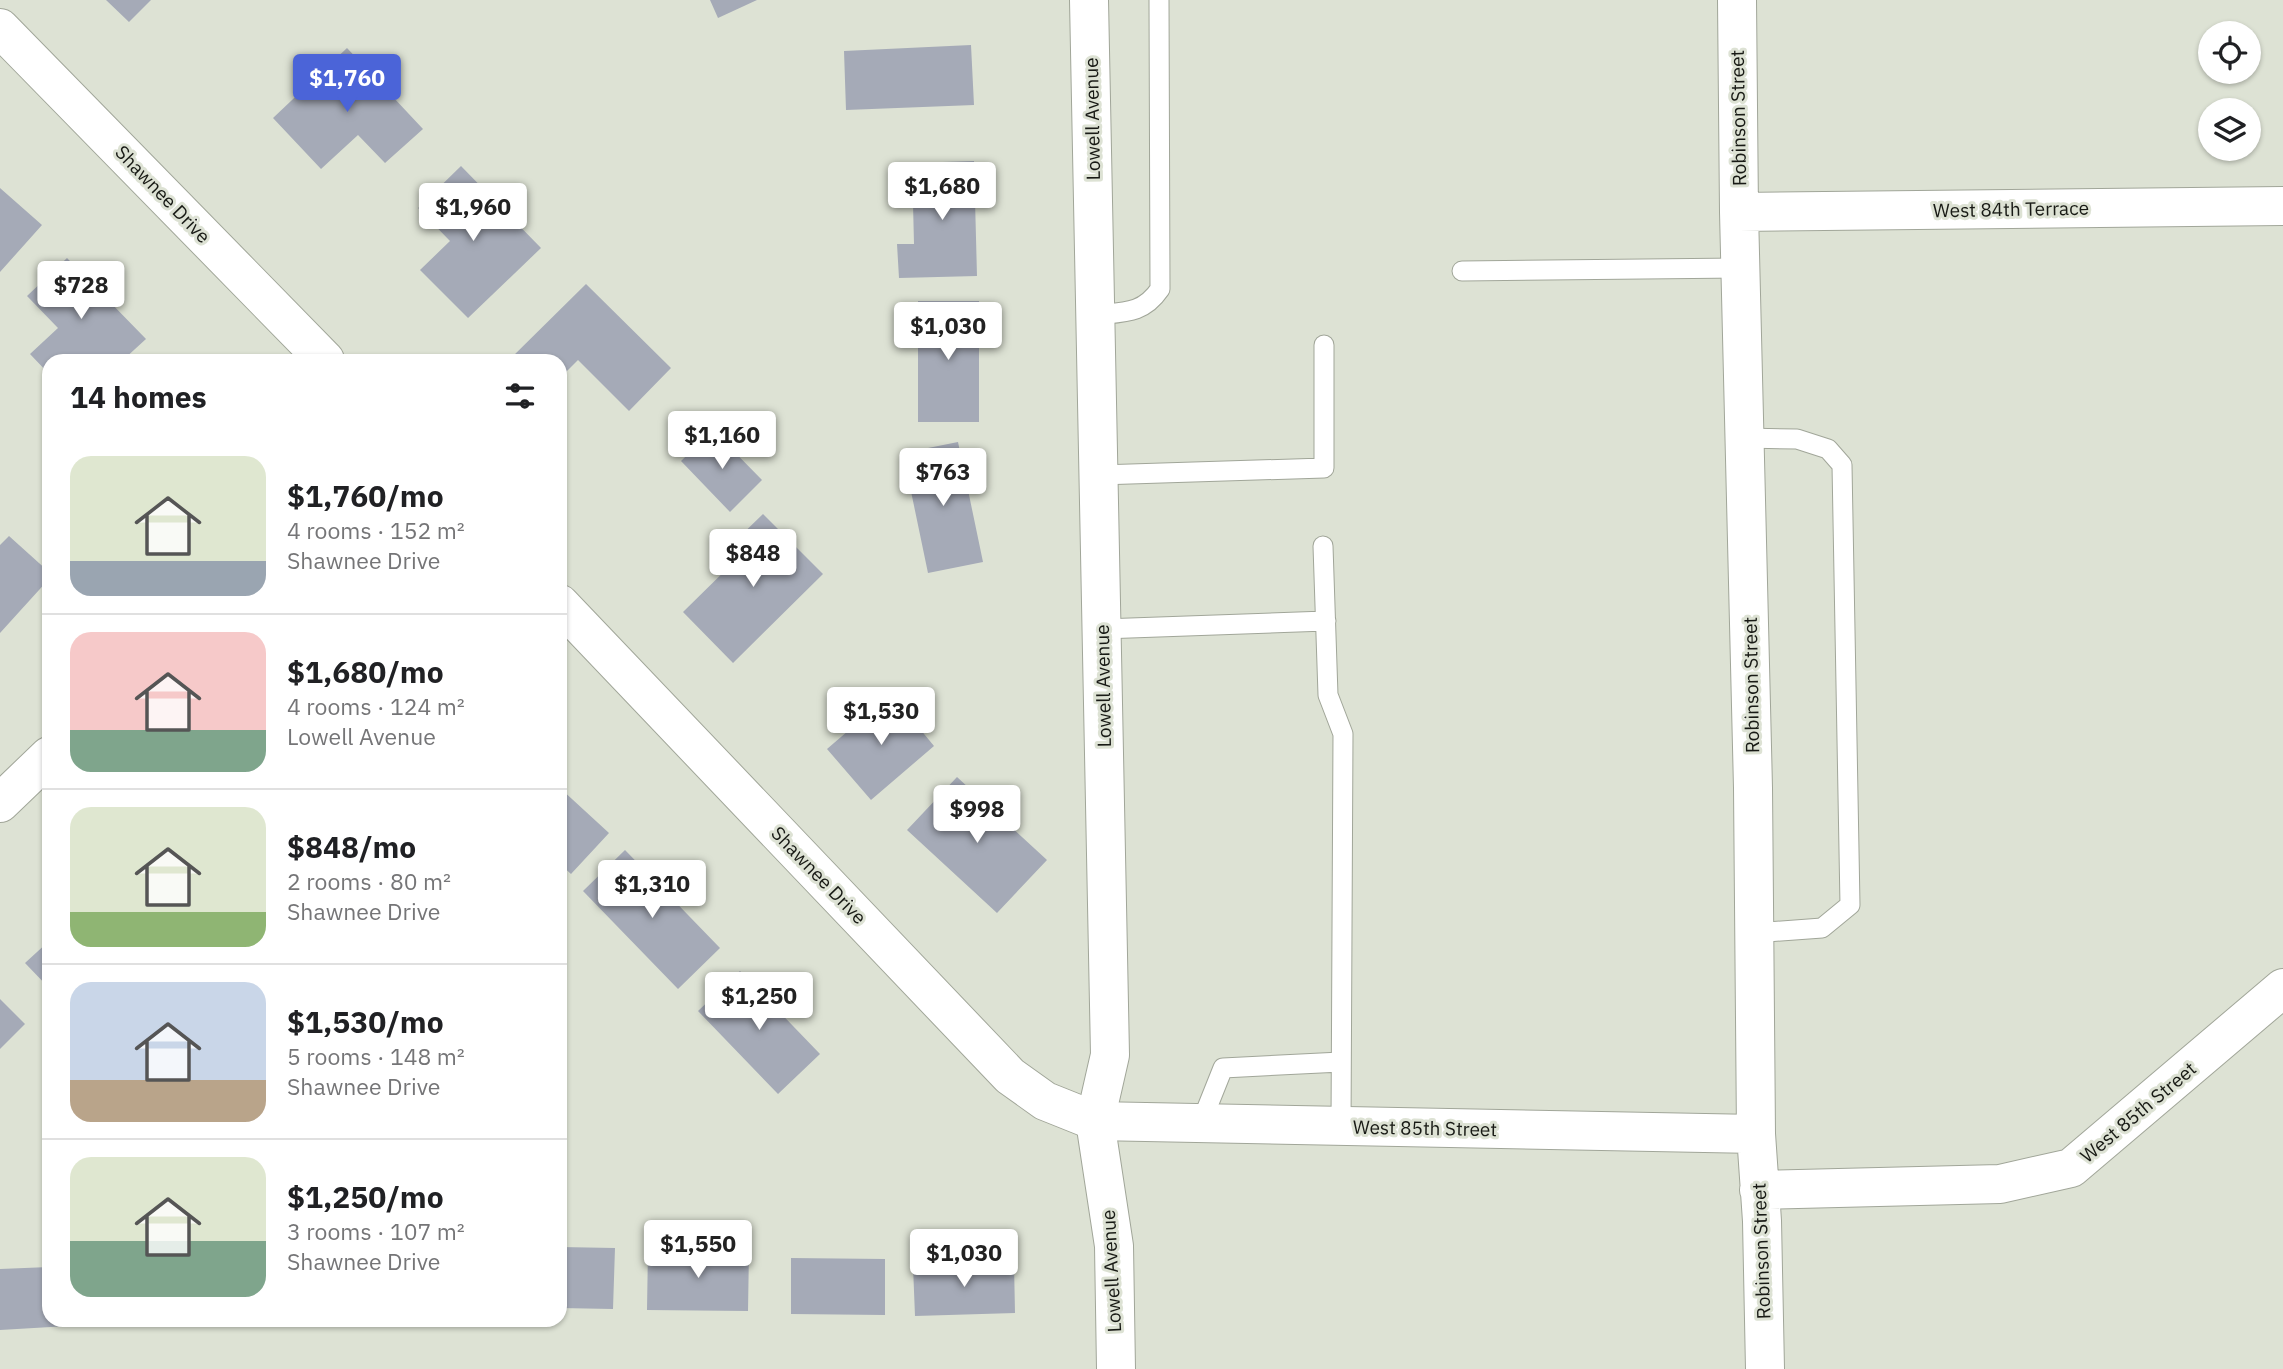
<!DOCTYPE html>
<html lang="en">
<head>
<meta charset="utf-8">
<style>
	body { margin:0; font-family:"IBM Plex Sans",sans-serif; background:#f6f6f6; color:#202124; height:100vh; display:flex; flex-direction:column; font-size:26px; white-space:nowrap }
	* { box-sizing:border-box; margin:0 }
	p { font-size:23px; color:#757577 }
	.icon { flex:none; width:38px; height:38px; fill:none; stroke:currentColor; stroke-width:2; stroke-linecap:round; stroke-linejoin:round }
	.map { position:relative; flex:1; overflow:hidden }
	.panel { position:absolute; left:42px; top:354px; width:525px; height:973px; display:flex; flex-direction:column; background:#fff; border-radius:21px; box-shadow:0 2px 5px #0004 }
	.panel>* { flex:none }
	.fabs { position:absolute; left:2198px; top:21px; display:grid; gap:14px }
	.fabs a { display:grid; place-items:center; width:63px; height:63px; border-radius:50%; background:#fff; box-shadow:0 2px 5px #0004; font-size:35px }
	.price { position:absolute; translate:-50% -60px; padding:0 16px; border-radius:7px; background:#fff; color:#222; font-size:23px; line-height:46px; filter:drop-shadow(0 2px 4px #0008) }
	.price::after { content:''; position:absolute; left:50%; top:42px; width:21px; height:16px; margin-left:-10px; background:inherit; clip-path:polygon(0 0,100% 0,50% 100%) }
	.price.on { background:#4b64d8; color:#fff }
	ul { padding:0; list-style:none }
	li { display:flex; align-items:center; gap:21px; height:175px; padding:0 28px }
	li+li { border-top:2px solid #e0e0e0 }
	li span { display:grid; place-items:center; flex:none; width:196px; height:140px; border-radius:21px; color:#555 }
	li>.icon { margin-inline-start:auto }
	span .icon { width:84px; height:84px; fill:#fffc; stroke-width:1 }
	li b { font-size:30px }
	h2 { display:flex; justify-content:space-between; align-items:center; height:84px; padding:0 28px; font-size:30px }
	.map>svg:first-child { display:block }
	.building { fill:#a5aab7 }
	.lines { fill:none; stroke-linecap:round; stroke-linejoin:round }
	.service-casing { stroke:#a1a699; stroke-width:21 }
	.minor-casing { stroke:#a1a699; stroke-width:40 }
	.tertiary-casing { stroke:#a1a699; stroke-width:40 }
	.service { stroke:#fff; stroke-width:19 }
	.minor { stroke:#fff; stroke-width:38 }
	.tertiary { stroke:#fff; stroke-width:38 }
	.labels { text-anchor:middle; stroke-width:6; stroke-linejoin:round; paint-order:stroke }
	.street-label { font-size:19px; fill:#181a15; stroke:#dde2d4 }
</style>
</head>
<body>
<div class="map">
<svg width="2283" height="1369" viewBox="0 0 2283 1369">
	<rect width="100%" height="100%" fill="#dde2d4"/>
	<path class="building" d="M106 0H151L129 22Z
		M710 0H757L718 18Z
		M971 45 974 105 846 110 844 51Z
		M347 48 423 129 385 163 358 135 321 169 273 118Z
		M974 161 977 276 899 278 897 244H914L912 163Z
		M461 166 541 248 468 318 420 270 450 241 418 208Z
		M0 188 42 225 0 272Z
		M67 258 146 339 123 360H49V374L30 354 58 328 27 296Z
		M586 284 671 368 629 411 578 360 560 378V360H509Z
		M918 301H979V422H918Z
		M713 430 762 480 730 512 681 461Z
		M958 442 983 562 928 573 903 453Z
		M763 514 823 574 733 663 683 612 741 555 731 545Z
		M9 536 49 572V579L0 633V545Z
		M891 694 934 746 871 800 827 749Z
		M957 777 1047 860 997 913 907 830Z
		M560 788 609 833 571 874 560 864Z
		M625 850 720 948 678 989 583 891Z
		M49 941V988L25 963Z
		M740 971 820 1054 778 1094 698 1011Z
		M0 999 25 1024 0 1049Z
		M560 1247 615 1248 613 1309 560 1308Z
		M648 1249 749 1250 748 1311 647 1310Z
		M791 1258 885 1259V1315L791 1314Z
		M1014 1263 1015 1313 915 1316 913 1266Z
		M49 1267V1320H67L68 1326 0 1330V1269Z"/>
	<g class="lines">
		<g class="service-casing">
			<path id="service" d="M1462 271 1740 268
				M1096 315C1124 312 1143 314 1160 289L1159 0
				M1745 438 1797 439 1828 449 1842 465 1850 905 1822 928 1754 933
				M1099 475 1324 468V345
				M1323 546 1328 695 1343 734 1341 1126
				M1102 629 1326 621
				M1201 1123 1223 1068 1341 1062"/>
		</g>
		<g class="minor-casing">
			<path id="minor" d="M1737 0 1739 212 1753 788 1756 1134 1762 1221 1765 1369
				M0 28 325 360
				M1739 212 2283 206
				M560 604 1010 1076 1045 1101 1095 1121 1756 1134
				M0 803 49 756
				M1759 1190 2000 1184 2071 1168 2283 988"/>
		</g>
		<g class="tertiary-casing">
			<path id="tertiary" d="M1089 0 1110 1055 1095 1121 1114 1246 1116 1369"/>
		</g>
		<use href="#service" class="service"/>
		<use href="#minor" class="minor"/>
		<use href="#tertiary" class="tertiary"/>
	</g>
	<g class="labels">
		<g class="street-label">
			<text transform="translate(1738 118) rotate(-91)" y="7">Robinson Street</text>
			<text transform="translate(1092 119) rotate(-91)" y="7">Lowell Avenue</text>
			<text transform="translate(163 194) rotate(46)" y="7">Shawnee Drive</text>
			<text transform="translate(2011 209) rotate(-1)" y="7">West 84th Terrace</text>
			<text transform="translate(1751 685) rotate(-91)" y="7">Robinson Street</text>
			<text transform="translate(1103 686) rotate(-91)" y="7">Lowell Avenue</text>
			<text transform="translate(819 875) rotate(46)" y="7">Shawnee Drive</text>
			<text transform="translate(2138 1112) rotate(-40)" y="7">West 85th Street</text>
			<text transform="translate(1425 1128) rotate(1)" y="7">West 85th Street</text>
			<text transform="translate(1761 1251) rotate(-92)" y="7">Robinson Street</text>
			<text transform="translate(1111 1271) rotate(-93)" y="7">Lowell Avenue</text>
		</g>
	</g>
</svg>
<div class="fabs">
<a><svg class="icon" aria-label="locate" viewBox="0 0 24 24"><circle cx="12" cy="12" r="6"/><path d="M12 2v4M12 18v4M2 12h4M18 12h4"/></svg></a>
<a><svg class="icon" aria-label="layers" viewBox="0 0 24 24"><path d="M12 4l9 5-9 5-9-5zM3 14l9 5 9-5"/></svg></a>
</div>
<b class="price on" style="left:347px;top:114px">$1,760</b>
<b class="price" style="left:942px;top:222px">$1,680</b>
<b class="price" style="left:473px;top:243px">$1,960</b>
<b class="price" style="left:81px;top:321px">$728</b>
<b class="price" style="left:948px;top:362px">$1,030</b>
<b class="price" style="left:722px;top:471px">$1,160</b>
<b class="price" style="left:943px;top:508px">$763</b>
<b class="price" style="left:753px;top:589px">$848</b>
<b class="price" style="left:881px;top:747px">$1,530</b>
<b class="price" style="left:977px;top:845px">$998</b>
<b class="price" style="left:652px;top:920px">$1,310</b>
<b class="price" style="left:759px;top:1032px">$1,250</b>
<b class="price" style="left:698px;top:1280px">$1,550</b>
<b class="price" style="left:964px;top:1289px">$1,030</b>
<section class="panel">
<h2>14 homes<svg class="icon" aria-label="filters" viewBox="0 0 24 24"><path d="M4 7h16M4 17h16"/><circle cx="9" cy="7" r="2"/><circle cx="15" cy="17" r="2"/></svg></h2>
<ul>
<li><span style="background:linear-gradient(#dfe7d0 75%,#9aa5b1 0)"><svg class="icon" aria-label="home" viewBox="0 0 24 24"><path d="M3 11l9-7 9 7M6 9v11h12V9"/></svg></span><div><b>$1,760/mo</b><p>4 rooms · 152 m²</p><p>Shawnee Drive</p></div></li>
<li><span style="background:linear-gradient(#f6c9c9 70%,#7fa58c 0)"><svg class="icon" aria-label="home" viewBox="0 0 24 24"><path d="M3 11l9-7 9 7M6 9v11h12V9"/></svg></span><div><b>$1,680/mo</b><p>4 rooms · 124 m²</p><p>Lowell Avenue</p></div></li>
<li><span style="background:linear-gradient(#dfe7d0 75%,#8fb573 0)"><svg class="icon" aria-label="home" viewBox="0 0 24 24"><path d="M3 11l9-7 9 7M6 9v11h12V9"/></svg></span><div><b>$848/mo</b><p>2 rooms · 80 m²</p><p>Shawnee Drive</p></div></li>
<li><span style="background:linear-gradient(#c9d6e8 70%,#b9a48a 0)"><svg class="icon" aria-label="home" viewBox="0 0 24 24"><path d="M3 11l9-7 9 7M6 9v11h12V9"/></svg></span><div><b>$1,530/mo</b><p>5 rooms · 148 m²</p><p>Shawnee Drive</p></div></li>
<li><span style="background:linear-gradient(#dfe7d0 60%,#7fa58c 0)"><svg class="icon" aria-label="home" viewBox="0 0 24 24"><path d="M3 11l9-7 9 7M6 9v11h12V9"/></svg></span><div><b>$1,250/mo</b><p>3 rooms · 107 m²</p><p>Shawnee Drive</p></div></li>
</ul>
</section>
</div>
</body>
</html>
